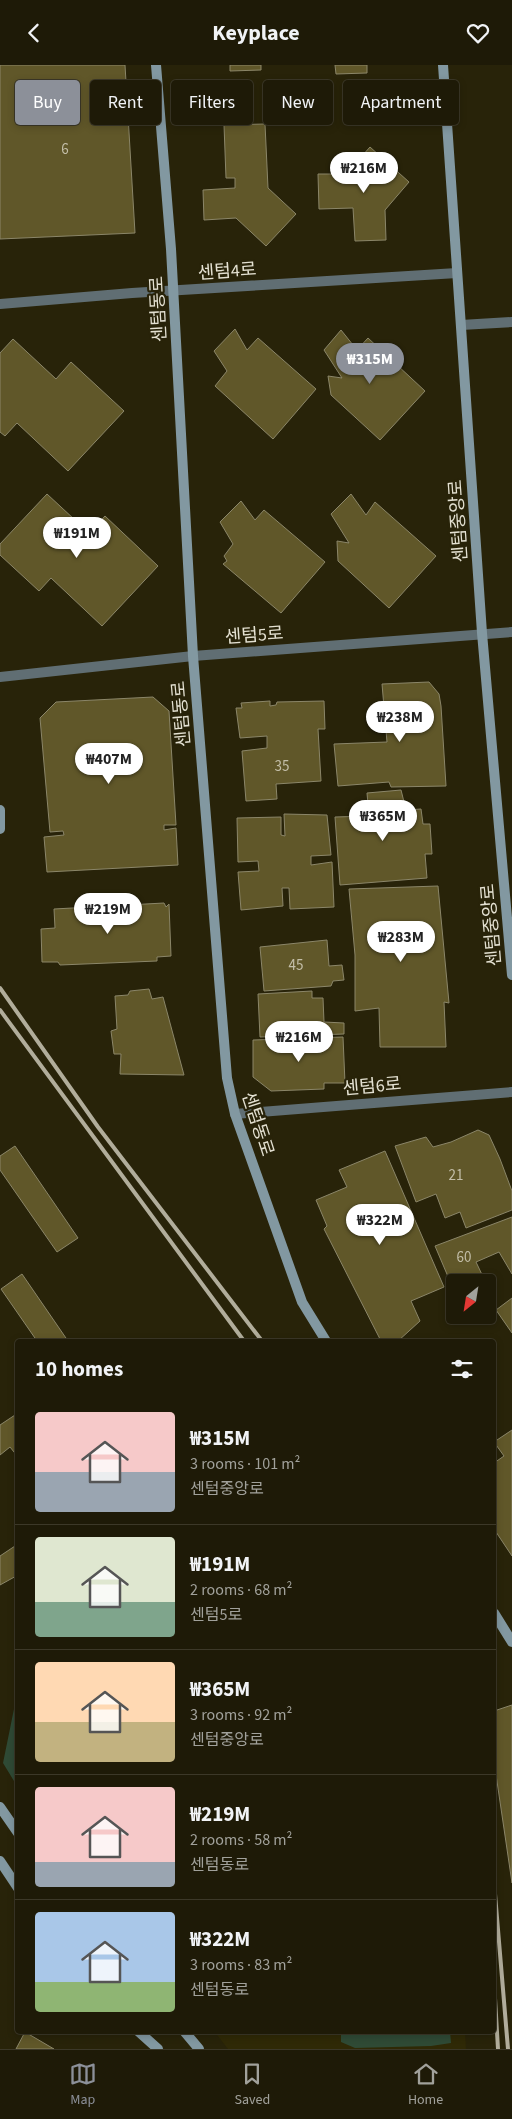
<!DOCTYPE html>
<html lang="en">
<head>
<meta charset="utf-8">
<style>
	body { margin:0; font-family:"Source Sans 3","Noto Sans KR",sans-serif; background:#2b2715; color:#f1f3f6; height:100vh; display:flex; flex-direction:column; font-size:19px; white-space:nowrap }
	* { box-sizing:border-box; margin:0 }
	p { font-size:16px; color:#a1a19b }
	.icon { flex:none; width:28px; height:28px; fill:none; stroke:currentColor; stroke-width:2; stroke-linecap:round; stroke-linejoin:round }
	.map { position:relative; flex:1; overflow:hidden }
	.panel { position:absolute; left:15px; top:1274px; width:481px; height:695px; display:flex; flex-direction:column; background:#1e1a07; border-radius:5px; box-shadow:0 2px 8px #0003,0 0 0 1px #3c3828 }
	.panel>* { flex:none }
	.guide { position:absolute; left:15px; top:15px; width:482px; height:45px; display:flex; gap:10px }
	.needle { width:32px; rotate:210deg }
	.controls { position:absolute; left:446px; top:1209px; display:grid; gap:10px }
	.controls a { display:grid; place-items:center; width:50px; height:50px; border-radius:5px; background:#1e1a07; box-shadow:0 2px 8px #0003,0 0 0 1px #3c3828; font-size:25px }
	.price { position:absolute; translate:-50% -42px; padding:0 11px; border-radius:18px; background:#fff; color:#222; font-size:16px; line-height:32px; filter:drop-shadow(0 1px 2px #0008) }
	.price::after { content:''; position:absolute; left:50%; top:30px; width:15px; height:11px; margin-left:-8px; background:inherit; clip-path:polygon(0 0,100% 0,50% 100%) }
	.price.on { background:#8c9099; color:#fff }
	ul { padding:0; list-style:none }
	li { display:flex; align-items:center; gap:15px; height:125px; padding:0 20px }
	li+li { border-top:1px solid #3c3828 }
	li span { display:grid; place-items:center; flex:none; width:140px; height:100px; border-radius:5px; color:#555 }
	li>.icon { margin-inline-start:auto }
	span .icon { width:60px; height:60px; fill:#fffc; stroke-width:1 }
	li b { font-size:21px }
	h2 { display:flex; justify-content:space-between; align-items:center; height:60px; padding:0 20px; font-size:21px }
	.tag { padding:0 18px; border-radius:5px; background:#1e1a07; box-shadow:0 2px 8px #0003,0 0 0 1px #3c3828; font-size:18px; line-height:45px }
	.tag.on { background:#8c9099; color:#fff }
	header { display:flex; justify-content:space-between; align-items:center; height:65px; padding:0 20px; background:#1e1a07; font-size:22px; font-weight:700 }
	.menu { display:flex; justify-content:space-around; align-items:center; height:70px; border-top:1px solid #3c3828; background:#1e1a07; font-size:14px; color:#a1a19b }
	.menu a { display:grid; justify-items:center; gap:2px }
	.menu .on { color:#8c9099 }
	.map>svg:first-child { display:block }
	.built { fill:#2f2906 }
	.green { fill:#2f4a35 }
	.building { fill:#605729; stroke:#8b8669 }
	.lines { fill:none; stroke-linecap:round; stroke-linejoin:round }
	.street { stroke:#606e73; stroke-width:10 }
	.secondary { stroke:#8298a1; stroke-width:10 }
	.rail { stroke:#b1ad9b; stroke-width:4 }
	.labels { text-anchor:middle; stroke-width:4.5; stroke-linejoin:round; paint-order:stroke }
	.number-label { font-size:15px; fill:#c3bea8 }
	.street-label { font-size:18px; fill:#e4e1d2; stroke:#282309 }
</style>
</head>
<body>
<header><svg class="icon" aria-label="back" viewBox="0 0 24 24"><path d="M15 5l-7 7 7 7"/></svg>Keyplace<svg class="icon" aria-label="heart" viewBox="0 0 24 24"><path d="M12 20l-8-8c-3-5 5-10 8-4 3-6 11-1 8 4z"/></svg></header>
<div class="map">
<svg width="512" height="1984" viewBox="0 0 512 1984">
	<rect width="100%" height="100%" fill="#282309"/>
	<path class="built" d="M214 1966H465L466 1984H228Z"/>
	<path class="green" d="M15 1639H17V1721L3 1698Z
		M341 1966H450L451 1978 431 1981 355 1983 341 1977Z"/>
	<path class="building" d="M0 0H125L135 168 0 174Z
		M230 0H261V5L230 6Z
		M335 0H367V8L336 9Z
		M265 59 268 123 296 149 266 181 236 153 204 155 203 125 235 123V113H226L224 60Z
		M370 82 409 117 385 145 386 175 355 176 353 143 319 144 318 109H346Z
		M235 264 247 285 258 273 316 324 273 374 215 321 227 306 214 286Z
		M341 265 357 285 368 273 425 326 380 375 331 330 328 311 342 313 324 285Z
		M13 274 56 314 71 297 124 346 68 406 17 358 5 371 0 367V288Z
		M47 429 89 468 105 451 158 501 102 561 51 513 39 526 0 490V479Z
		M351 429 366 450 375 437 436 491 389 543 338 496 337 476 349 478 331 449Z
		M241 436 255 455 264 445 325 497 281 548 223 499 227 496 224 491 233 479 220 457Z
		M429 617 439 629 441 641 446 721 391 722 389 717 338 721 334 679 387 677 382 619Z
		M153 632 169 646 176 760H164V765L176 763 178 800 47 807 44 772 64 770 63 766 50 767 40 653 56 637Z
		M270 636V641L276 640 277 637 324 636 325 664H318L321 716 276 719 277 734 246 736 242 686 267 683V671L240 673 236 643H242L241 638Z
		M401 725 406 745 421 744 423 759H430L432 789H425L427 813 340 820 335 752 369 751 367 728Z
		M284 749 327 750 331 790 311 791V800L332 797 334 842 290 844 289 823H282L283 841 241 845 238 807 259 806 258 796 238 797 237 753 281 752V770L285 771Z
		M438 821 449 938 444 937 446 982H380L379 943 355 946V890L349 824Z
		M164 838 166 842 169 839 171 891 157 892V896L60 900 58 897H42L41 864 55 863 54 844Z
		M327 875 329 901 342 900 344 915 333 916 331 921 264 926 260 882Z
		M149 924 152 934 163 932 184 1010 120 1009 121 989H114L111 966 117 964 115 931 128 930 130 926Z
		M312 926V933H323L324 957 344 958V969L260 972 258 929Z
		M343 972 345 1018H324V1024L271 1026 253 1012V975Z
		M478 1065 489 1070 500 1094 512 1126V1145L466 1163 460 1147 445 1153 436 1129 416 1137 395 1081 426 1072 433 1082 451 1077Z
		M15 1081 78 1173 57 1187 0 1105V1091Z
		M385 1086 444 1222 411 1236 420 1256 398 1276H381L324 1164 327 1161 316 1135 347 1122 339 1105Z
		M512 1152V1209L499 1187 476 1197 486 1218H455V1228L435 1181Z
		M22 1209 68 1276H37L1 1224Z
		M512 1233V1268L496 1245Z
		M18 1348V1392L10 1382 0 1390V1360Z
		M512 1365V1491L494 1464V1398L504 1391 494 1377Z
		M18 1479V1510L0 1520V1491Z
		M512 1640V1818L494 1696V1646Z
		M25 1967 54 1984H16Z"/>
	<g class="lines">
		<path class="street" d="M0 239 132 228 457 208
			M461 260 512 257
			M0 612 193 591 512 567
			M235 1049 512 1027"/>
		<path class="secondary" d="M156 0 171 184 193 591 227 1013 235 1049 302 1237 326 1276
			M443 0 482 568 512 910
			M0 745V764
			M494 1548 512 1577
			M0 1742 18 1768
			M0 1796 18 1823
			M138 1966 158 1984
			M184 1966 199 1984"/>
		<path class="rail" d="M0 923 98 1062 262 1276
			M0 945 244 1276
			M494 1817 508 1984
			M494 1916 498 1984"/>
	</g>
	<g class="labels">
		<g class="number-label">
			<text x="65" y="89">6</text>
			<text x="282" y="706">35</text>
			<text x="296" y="905">45</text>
			<text x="456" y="1115">21</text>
			<text x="464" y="1197">60</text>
		</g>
		<g class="street-label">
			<text transform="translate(227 206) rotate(-4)" y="6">센텀4로</text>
			<text transform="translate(158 244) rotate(-93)" y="6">센텀동로</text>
			<text transform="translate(458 456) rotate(-94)" y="6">센텀중앙로</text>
			<text transform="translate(254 570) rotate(-4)" y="6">센텀5로</text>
			<text transform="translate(181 649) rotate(-95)" y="6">센텀동로</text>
			<text transform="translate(491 860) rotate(-95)" y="6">센텀중앙로</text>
			<text transform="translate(372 1021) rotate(-5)" y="6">센텀6로</text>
			<text transform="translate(258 1059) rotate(72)" y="6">센텀동로</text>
		</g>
	</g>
</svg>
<div class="controls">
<a><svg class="needle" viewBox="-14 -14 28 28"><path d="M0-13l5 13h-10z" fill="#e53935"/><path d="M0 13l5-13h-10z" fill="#a1a19b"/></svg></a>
</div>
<b class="price" style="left:364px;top:129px">₩216M</b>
<b class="price on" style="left:370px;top:320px">₩315M</b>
<b class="price" style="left:77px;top:494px">₩191M</b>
<b class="price" style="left:400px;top:678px">₩238M</b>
<b class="price" style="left:109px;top:720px">₩407M</b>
<b class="price" style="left:383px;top:777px">₩365M</b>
<b class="price" style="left:108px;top:870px">₩219M</b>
<b class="price" style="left:401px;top:898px">₩283M</b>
<b class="price" style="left:299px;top:998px">₩216M</b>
<b class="price" style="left:380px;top:1181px">₩322M</b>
<div class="guide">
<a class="tag on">Buy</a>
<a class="tag">Rent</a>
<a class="tag">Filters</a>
<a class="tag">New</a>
<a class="tag">Apartment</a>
</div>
<section class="panel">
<h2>10 homes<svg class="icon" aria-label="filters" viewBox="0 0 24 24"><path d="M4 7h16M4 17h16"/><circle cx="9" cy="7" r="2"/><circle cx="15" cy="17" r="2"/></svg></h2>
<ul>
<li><span style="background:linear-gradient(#f6c9c9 60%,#9aa5b1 0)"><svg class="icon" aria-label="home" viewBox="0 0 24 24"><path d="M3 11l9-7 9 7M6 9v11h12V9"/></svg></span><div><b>₩315M</b><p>3 rooms · 101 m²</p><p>센텀중앙로</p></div></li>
<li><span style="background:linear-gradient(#dfe7d0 65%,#7fa58c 0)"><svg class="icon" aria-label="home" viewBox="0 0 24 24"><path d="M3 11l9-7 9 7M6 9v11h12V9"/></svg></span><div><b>₩191M</b><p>2 rooms · 68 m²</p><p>센텀5로</p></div></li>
<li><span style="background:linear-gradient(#ffd9b3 60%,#c2b280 0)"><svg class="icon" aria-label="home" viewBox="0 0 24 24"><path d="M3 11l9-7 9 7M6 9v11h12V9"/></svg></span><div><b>₩365M</b><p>3 rooms · 92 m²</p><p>센텀중앙로</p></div></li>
<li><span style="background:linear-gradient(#f6c9c9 75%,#9aa5b1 0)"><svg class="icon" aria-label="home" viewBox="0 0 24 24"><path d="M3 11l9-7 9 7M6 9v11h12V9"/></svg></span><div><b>₩219M</b><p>2 rooms · 58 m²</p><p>센텀동로</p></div></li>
<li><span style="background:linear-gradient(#a9c7e8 70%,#8fb573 0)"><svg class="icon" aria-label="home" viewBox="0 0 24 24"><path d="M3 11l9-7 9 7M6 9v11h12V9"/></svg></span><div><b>₩322M</b><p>3 rooms · 83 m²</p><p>센텀동로</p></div></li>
</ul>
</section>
</div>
<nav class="menu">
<a class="on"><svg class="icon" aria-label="map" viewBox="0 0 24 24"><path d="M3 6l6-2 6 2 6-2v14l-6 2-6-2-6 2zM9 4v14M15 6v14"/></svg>Map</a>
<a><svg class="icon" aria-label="saved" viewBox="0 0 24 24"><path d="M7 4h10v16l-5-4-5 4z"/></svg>Saved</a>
<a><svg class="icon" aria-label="home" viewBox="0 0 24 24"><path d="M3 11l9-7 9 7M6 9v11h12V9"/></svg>Home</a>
</nav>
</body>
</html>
